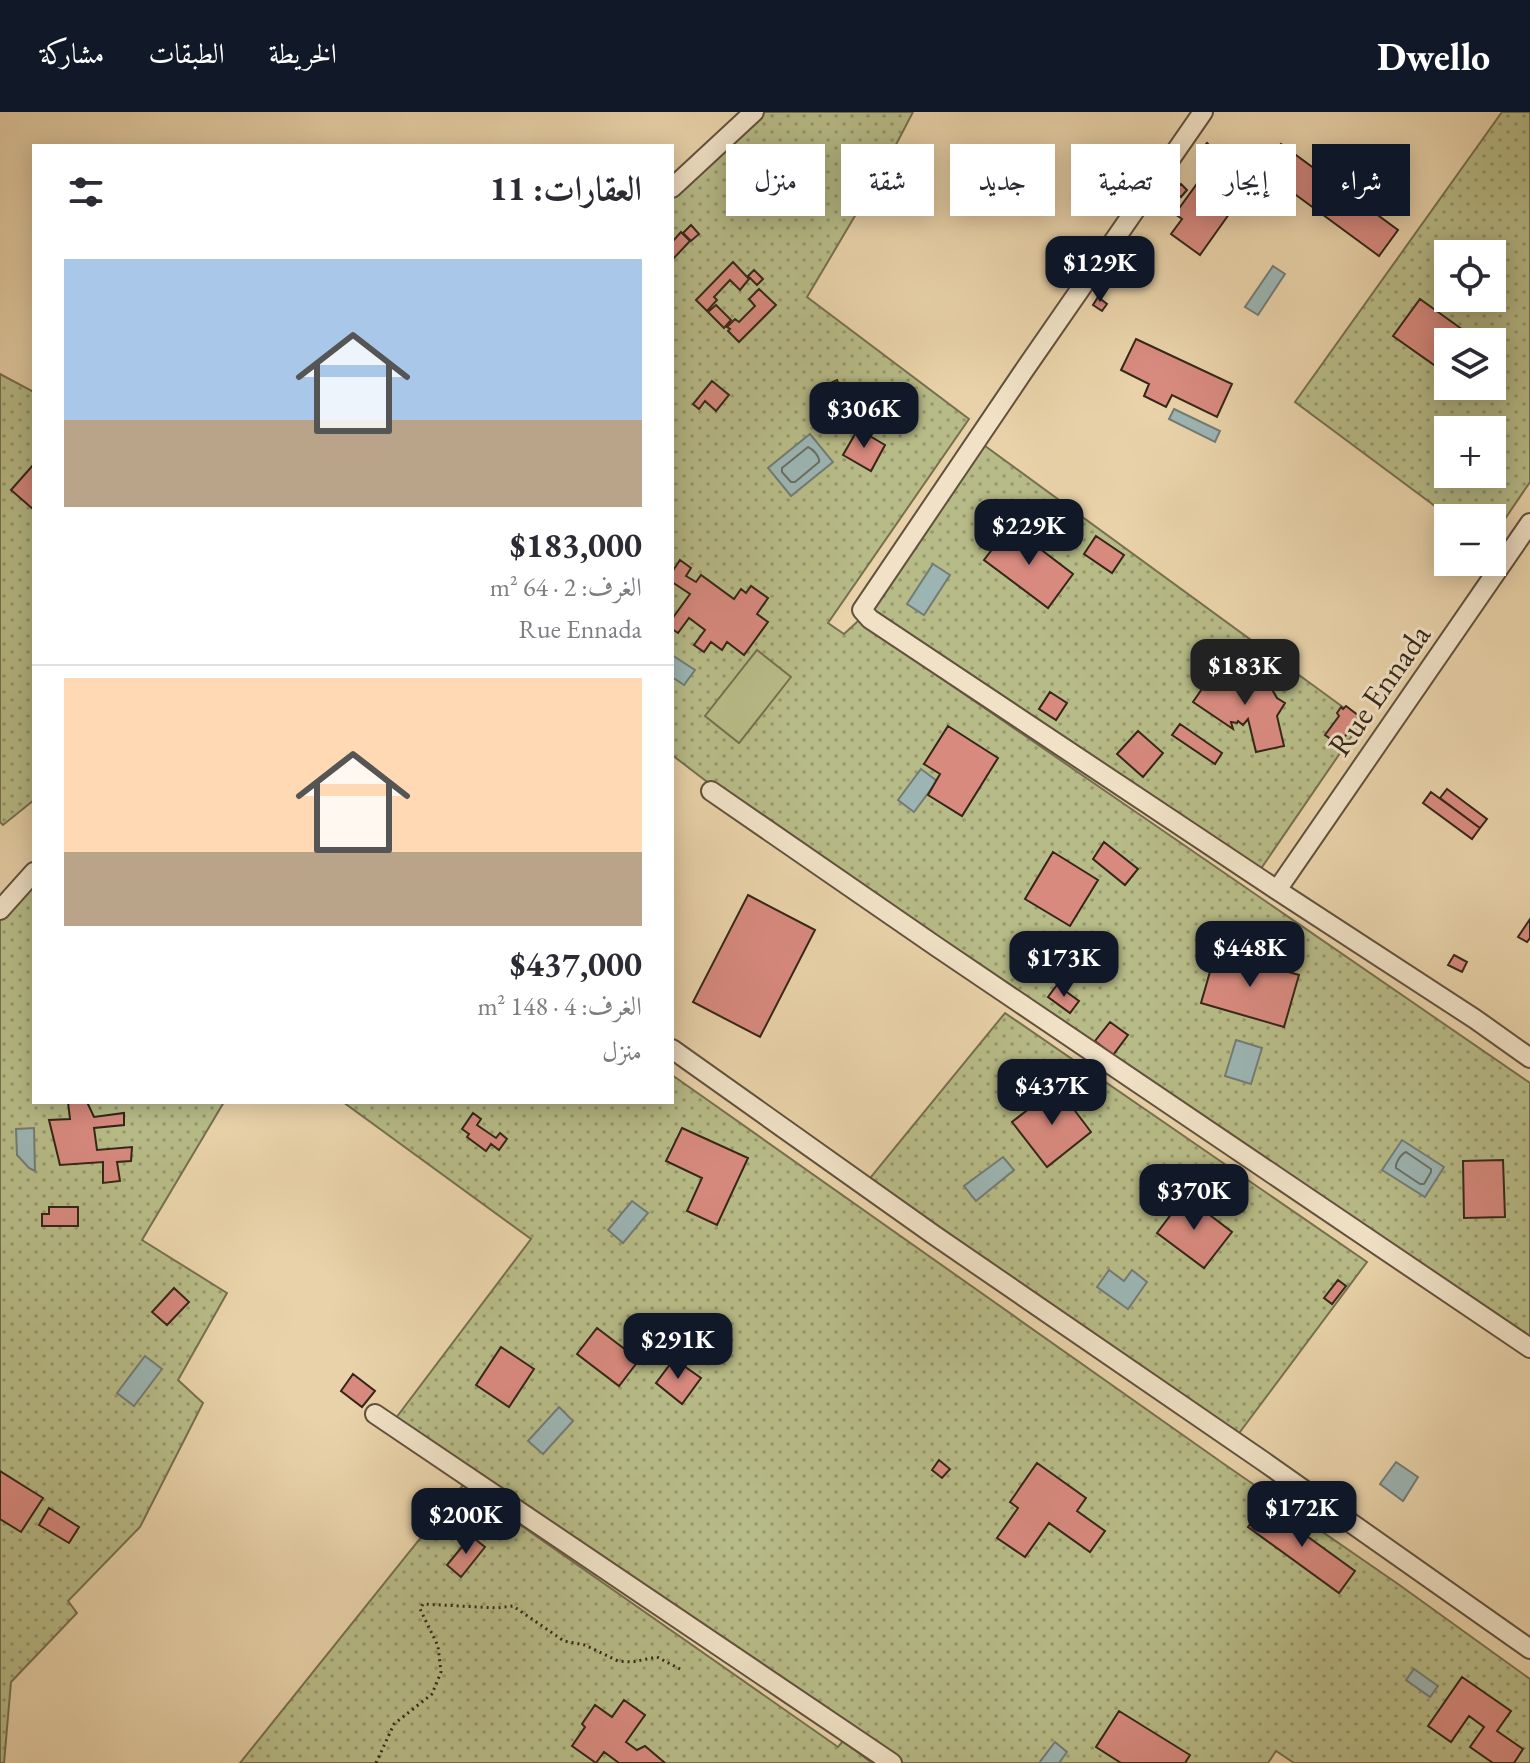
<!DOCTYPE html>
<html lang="ar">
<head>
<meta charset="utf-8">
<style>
	body { margin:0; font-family:"EB Garamond",Amiri,serif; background:#f2f2f3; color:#2b2b33; direction:rtl; height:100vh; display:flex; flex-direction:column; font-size:30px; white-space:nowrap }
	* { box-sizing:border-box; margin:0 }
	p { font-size:26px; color:#7c7c81 }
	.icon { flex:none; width:44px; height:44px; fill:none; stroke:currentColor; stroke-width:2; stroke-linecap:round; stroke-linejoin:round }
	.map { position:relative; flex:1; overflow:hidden; direction:ltr }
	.drawer { position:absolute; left:32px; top:32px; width:642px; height:960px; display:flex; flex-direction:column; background:#fff; border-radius:0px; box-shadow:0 4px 20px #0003; direction:rtl }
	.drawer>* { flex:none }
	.banner { position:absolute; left:698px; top:32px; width:712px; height:72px; direction:rtl; display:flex; gap:16px }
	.fabs { position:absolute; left:1434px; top:128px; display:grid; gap:16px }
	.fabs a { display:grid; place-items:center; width:72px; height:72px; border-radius:0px; background:#fff; box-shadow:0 4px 20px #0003; font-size:40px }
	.price { position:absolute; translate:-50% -68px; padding:0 18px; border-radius:16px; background:#111827; color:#fff; font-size:26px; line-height:52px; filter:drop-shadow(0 2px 4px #0008) }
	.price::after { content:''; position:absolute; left:50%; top:48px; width:24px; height:18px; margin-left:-12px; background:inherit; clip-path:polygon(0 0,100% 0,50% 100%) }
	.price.on { background:#222; color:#fff }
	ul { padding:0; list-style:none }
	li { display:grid; align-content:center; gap:16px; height:424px; padding:0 32px }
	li+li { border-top:2px solid #e1e1e2 }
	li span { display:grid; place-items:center; height:248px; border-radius:0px; color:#555 }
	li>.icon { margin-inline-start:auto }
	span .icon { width:144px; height:144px; fill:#fffc; stroke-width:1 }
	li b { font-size:34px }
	h2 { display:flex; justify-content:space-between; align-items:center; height:96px; padding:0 32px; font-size:34px }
	.pill { padding:0 28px; border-radius:0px; background:#fff; box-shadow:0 4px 20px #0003; font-size:28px; line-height:72px }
	.pill.on { background:#111827; color:#fff }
	header { display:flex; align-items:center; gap:48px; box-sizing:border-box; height:112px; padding:0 40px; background:#111827; color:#fff }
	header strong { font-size:38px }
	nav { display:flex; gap:44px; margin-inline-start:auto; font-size:28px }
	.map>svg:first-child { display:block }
	.park { fill:url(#park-dots); stroke:#76704f; stroke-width:2; fill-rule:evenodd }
	.pitch { fill:#b7bb87; stroke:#76704f; stroke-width:2 }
	.water { fill:#9cb5b3; stroke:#737c75; stroke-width:2 }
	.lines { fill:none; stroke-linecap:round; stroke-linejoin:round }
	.shore { stroke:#686e65; stroke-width:2 }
	.building { fill:#d88a7f; stroke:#352617; stroke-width:2 }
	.minor-casing { stroke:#62513c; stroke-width:22 }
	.path { stroke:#352617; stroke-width:3; stroke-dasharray:2 4; stroke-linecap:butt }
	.minor { stroke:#f1e2c7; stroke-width:18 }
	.labels { text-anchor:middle; stroke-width:6; stroke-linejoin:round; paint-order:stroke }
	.street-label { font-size:32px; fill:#352617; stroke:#f1e2c7 }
</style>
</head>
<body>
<header>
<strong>Dwello</strong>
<nav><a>الخريطة</a><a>الطبقات</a><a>مشاركة</a></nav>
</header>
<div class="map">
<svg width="1530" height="1651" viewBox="0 0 1530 1651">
	<defs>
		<pattern id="park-dots" width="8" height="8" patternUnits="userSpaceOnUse" patternTransform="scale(2)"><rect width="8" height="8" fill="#b7bb87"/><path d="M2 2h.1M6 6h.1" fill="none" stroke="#96986d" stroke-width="1.8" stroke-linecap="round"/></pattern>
	</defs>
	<rect width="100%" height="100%" fill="#e9d2a9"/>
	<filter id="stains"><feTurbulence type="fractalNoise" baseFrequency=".0025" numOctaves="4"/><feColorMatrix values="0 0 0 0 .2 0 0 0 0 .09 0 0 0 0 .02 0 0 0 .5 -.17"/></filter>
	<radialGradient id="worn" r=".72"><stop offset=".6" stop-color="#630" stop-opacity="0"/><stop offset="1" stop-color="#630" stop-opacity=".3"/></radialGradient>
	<path class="park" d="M762 0H913L888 48 807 185 969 307 828 511 844 522 858 509 1530 971V1232L736 692 672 643V85Z
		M1502 0H1530V370L1492 426V406H1451L1295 290ZM1448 142H1492V186H1448ZM1448 230H1492V274H1448ZM1448 318H1492V362H1448Z
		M0 262 34 280V688L3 713 0 710Z
		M981 331 1362 609 1260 758 866 493Z
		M34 763V990H224L142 1128 227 1181 178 1268 203 1291 140 1415 68 1489 77 1501 11 1570 4 1651H0V798Z
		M1005 901 1367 1150 1234 1328 866 1071Z
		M672 963 1224 1352 1398 1472 1530 1567V1651H1294L1276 1639 1268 1651H897L593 1439 396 1306 531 1127 343 990H672Z
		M463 1373 838 1635 843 1629 872 1651H240Z"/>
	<path class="pitch" d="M757 538 791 565 739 631 705 604Z"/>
	<path class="water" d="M1273 154 1285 162 1258 203 1245 195Z
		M1174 297 1220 319 1215 330 1169 307Z
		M810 322 833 350 791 384 768 356Z
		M933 452 950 463 924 503 907 492Z
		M672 543 695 558 684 573 672 565Z
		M921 657 937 669 914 700 898 688Z
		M1236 928 1262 936 1251 972 1225 964Z
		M34 1016 35 1059 29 1056 17 1043 16 1017Z
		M1402 1028 1444 1055 1425 1085 1382 1058Z
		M1003 1045 1014 1058 976 1089 964 1074Z
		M632 1089 648 1101 623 1131 608 1118Z
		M1109 1158 1124 1169 1132 1158 1147 1170 1128 1197 1097 1175Z
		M145 1244 162 1257 134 1294 117 1281Z
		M559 1295 573 1309 543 1342 528 1329Z
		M1396 1350 1418 1365 1403 1389 1380 1372Z
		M1414 1557 1438 1574 1430 1585 1406 1568Z
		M1055 1630 1067 1640 1059 1651H1039Z"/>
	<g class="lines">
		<path class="shore" d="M808 335C813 337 820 345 819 350L795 370H791L782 360V356Z
			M1406 1040 1431 1057V1060L1424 1072H1420L1396 1056C1395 1051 1401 1042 1406 1040Z"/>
	</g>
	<path class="building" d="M1207 31 1216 40 1210 45 1202 37Z
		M1281 32 1398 118 1379 144 1262 58Z
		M1233 38 1247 48 1239 60 1256 72 1248 83 1244 81 1200 143 1171 122 1182 107 1175 102 1217 44 1225 50Z
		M1181 72 1187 78 1181 85 1174 79Z
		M691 113 699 122 691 129 683 121Z
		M681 120 690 129 673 147 672 130Z
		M733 150 749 167 740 178 730 168 714 185 717 188 707 199 696 188Z
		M754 158 763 167 757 173 748 164Z
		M759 177 776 193 739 230 728 219 730 217 727 215 735 207 739 210 755 194 749 187Z
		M1098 185 1107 192 1102 199 1093 193Z
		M1420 187 1463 218 1455 230H1448V240L1437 255 1393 224Z
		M716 193 731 208 724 216 708 200Z
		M1136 227 1232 272 1217 305 1172 283 1166 295 1144 284 1149 272 1121 258Z
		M837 268 854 307 829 318 812 279Z
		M712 269 729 283 716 299 705 289 699 297 693 292Z
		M858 317 885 333 871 359 843 343Z
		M34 352V398L11 378Z
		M1010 414 1073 462 1048 496 984 448Z
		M1096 424 1124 443 1112 461 1084 442Z
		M680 448 691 456 686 464 696 470 701 463 734 487 741 477 746 481 751 474 768 486 757 502 768 510 744 543 727 530 722 538 711 530 704 540 694 533 705 518 689 506 678 521 672 517V507L690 482 672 470V460Z
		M1215 558 1234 571 1243 558 1253 564 1246 574 1250 576 1256 567 1263 572 1267 567 1277 574 1273 579 1277 586 1285 591 1277 604 1284 634 1256 640 1248 607 1243 613 1238 609 1237 611 1231 610 1233 617 1193 590Z
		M1050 580 1067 591 1056 608 1039 597Z
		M1346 594 1359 604 1339 633 1325 623 1339 604 1337 601 1341 595 1343 597Z
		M1180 612 1222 641 1215 652 1172 623Z
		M948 614 998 646 962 704 928 683 940 662 924 652Z
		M1138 619 1163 641 1143 665 1117 642Z
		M1447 677 1487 707 1480 716 1440 686Z
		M1431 680 1480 716 1472 727 1423 691Z
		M1104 730 1138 757 1125 773 1093 747Z
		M1053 740 1098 768 1070 814 1025 787Z
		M748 783 815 818 760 925 693 890Z
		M1530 807V826L1527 830 1518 825Z
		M1216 839 1299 863 1284 915 1201 891Z
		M1454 843 1467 850 1462 860 1448 853Z
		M1057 873 1079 889 1070 901 1048 885Z
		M1110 910 1128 923 1113 943 1095 929Z
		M1057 975 1091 1020 1047 1055 1012 1010Z
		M68 990H87L94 1005 124 1001V1013L94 1016 97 1038 132 1035 131 1049 117 1050 120 1069 103 1071V1050L60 1053 49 1008 70 1007Z
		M473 1001 481 1007 477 1013 496 1026 500 1021 507 1027 499 1038 491 1032 486 1039 467 1025 469 1022 462 1017Z
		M682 1016 748 1046 717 1113 687 1099 702 1066 666 1049Z
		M1503 1048 1505 1105 1464 1106 1463 1049Z
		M1185 1084 1232 1120 1204 1156 1157 1121Z
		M49 1095H78V1114H42V1102H49Z
		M1338 1168 1346 1174 1332 1192 1324 1186Z
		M174 1176 189 1190 167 1213 152 1200Z
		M597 1216 639 1248 619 1274 577 1242Z
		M501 1235 534 1257 509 1295 476 1273Z
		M674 1247 701 1266 682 1292 656 1271Z
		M353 1262 375 1279 362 1295 341 1279Z
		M939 1348 950 1357 942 1366 932 1358Z
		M1037 1351 1086 1386 1077 1399 1105 1419 1090 1440 1049 1411 1025 1445 997 1426 1018 1396 1010 1390Z
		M0 1359 43 1386 21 1420 0 1407Z
		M1264 1393 1355 1459 1339 1481 1248 1415Z
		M49 1396 79 1415 69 1431 39 1413Z
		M471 1424 485 1435 461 1465 447 1453Z
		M1462 1565 1511 1599 1497 1619 1523 1637 1514 1651H1493L1470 1635 1484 1615 1469 1604 1451 1630 1428 1614Z
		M624 1588 645 1603 626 1630 637 1638 645 1634 665 1651H619L604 1640 596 1651 572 1634 585 1615 582 1612 595 1593 612 1605Z
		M1119 1599 1190 1643 1185 1651H1121L1096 1635Z"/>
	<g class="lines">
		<g class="minor-casing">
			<path id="minor" d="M1203 0 1023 260 862 498 870 507 1277 778 1475 907 1530 946
				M672 76 754 0
				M711 679 937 835 1530 1236
				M1277 778 1530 411
				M0 798 34 760
				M672 937 934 1123 1263 1349 1530 1537
				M375 1302 892 1651"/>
		</g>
		<path class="path" d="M376 1651 394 1612 432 1582 441 1560 438 1534 420 1497 423 1492 497 1496 513 1494 564 1529 585 1533 618 1549 632 1550 657 1545 682 1558"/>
		<use href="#minor" class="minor"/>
	</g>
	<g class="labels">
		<g class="street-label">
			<text transform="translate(1379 578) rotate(-55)" y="11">Rue Ennada</text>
		</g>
	</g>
	<rect width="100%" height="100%" filter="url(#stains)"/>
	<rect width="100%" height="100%" fill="url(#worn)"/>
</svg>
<div class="fabs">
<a><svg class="icon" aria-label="locate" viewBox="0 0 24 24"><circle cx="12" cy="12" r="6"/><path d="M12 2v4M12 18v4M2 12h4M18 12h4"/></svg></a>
<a><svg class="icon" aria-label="layers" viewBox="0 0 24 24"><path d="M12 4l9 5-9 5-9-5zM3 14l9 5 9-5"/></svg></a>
<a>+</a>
<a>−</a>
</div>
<b class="price" style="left:1100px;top:192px">$129K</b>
<b class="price" style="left:864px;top:338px">$306K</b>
<b class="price" style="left:1029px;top:455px">$229K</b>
<b class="price on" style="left:1245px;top:595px">$183K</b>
<b class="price" style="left:1250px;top:877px">$448K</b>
<b class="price" style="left:1064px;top:887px">$173K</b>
<b class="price" style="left:1052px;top:1015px">$437K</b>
<b class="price" style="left:1194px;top:1120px">$370K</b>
<b class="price" style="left:678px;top:1269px">$291K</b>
<b class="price" style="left:1302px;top:1437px">$172K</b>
<b class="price" style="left:466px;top:1444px">$200K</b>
<div class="banner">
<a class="pill on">شراء</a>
<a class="pill">إيجار</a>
<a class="pill">تصفية</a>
<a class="pill">جديد</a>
<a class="pill">شقة</a>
<a class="pill">منزل</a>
</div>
<section class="drawer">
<h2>العقارات: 11<svg class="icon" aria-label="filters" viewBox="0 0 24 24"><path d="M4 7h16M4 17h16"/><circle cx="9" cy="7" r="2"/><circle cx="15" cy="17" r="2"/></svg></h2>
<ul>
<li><span style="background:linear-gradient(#a9c7e8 65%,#b9a48a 0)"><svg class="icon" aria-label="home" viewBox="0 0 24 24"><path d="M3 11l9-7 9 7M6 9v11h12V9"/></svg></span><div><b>$183,000</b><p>الغرف: 2 · 64 m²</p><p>Rue Ennada</p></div></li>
<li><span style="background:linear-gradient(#ffd9b3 70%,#b9a48a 0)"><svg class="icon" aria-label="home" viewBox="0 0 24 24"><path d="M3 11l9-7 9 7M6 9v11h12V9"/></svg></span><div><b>$437,000</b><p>الغرف: 4 · 148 m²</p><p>منزل</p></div></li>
</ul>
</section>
</div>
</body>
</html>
